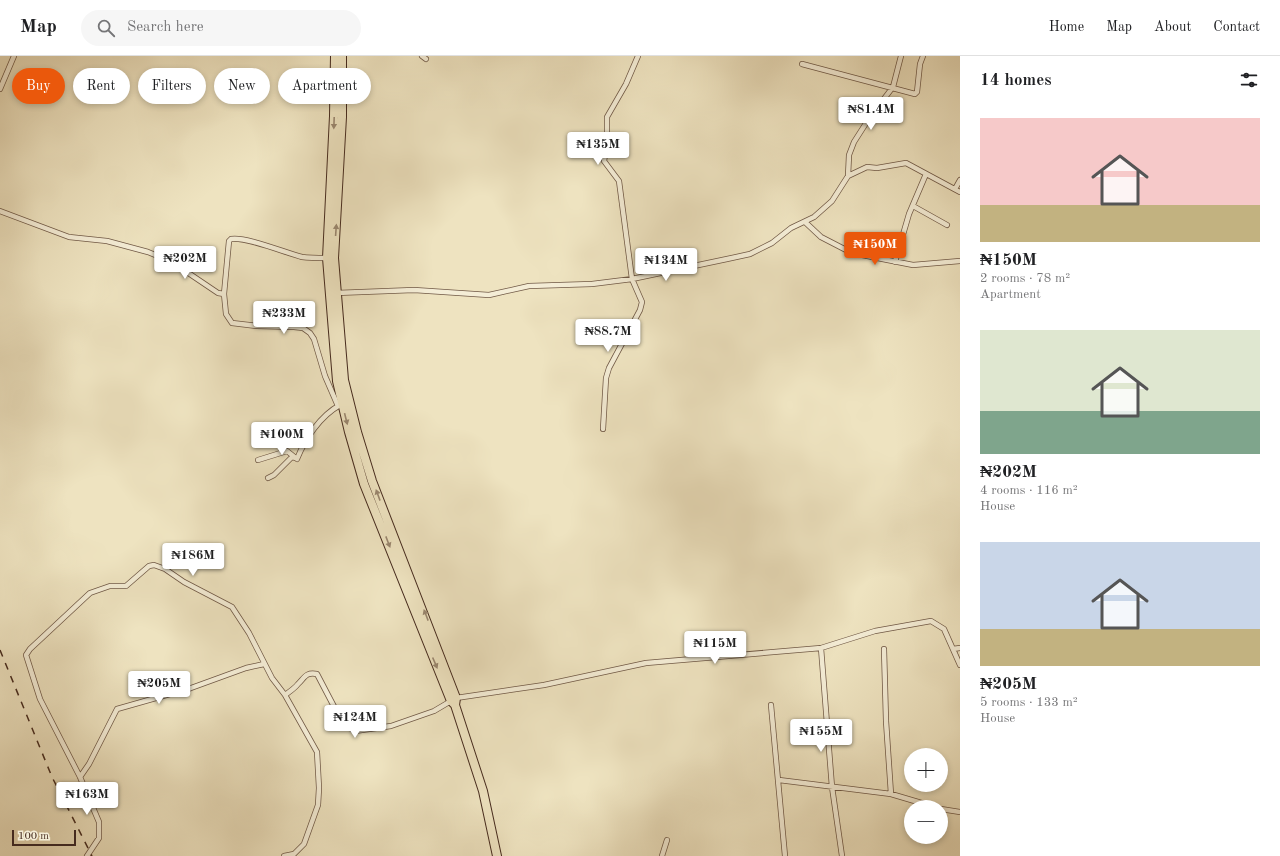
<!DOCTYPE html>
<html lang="en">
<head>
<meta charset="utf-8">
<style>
	body { margin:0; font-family:"Old Standard TT",serif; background:#f6f6f6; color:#202124; height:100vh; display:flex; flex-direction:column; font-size:15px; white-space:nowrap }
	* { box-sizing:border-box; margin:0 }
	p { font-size:13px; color:#757577 }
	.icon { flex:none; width:22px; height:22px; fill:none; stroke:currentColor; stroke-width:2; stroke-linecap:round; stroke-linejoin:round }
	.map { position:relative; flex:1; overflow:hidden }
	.details { display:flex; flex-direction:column; background:#fff; width:320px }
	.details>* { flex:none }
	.guide { position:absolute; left:12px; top:12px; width:380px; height:36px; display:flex; gap:8px }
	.fabs { position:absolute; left:904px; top:692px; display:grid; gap:8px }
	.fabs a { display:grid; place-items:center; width:44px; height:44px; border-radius:50%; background:#fff; box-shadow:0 2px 6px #0003; font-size:20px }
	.scale { position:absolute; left:12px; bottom:10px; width:64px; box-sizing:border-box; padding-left:4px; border:2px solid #462b1e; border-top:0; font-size:11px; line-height:14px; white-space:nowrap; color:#462b1e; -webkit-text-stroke:3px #f4edd6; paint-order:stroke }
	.price { position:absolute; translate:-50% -34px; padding:0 9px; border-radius:4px; background:#fff; color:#222; font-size:13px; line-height:26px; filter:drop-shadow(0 1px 2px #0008) }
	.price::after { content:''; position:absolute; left:50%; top:24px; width:12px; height:9px; margin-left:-6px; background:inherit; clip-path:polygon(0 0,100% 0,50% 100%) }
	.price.current { background:#ea580c; color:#fff }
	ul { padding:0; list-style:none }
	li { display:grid; align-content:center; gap:8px; height:212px; padding:0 20px }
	li span { display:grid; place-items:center; height:124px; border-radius:0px; color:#555 }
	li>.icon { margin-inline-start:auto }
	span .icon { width:72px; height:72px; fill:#fffc; stroke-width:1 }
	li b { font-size:17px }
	h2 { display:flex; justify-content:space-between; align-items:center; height:48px; padding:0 20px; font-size:17px }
	.tag { padding:0 14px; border-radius:18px; background:#fff; box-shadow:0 2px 6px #0003; font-size:14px; line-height:36px }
	.tag.current { background:#ea580c; color:#fff }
	header { display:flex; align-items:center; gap:24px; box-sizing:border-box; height:56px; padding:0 20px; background:#fff; border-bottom:1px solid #e0e0e0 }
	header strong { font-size:19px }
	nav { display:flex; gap:22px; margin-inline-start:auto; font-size:14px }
	.search { width:280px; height:36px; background:#f6f6f6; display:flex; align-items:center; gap:10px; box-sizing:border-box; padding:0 14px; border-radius:22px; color:#757577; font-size:15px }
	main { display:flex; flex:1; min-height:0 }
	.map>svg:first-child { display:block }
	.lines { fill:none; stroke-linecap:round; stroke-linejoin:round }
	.street-casing { stroke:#705946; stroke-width:6 }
	.primary-casing { stroke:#462b1e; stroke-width:10 }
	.street { stroke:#f4edd6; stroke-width:4.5 }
	.primary { stroke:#eee3c0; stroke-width:8 }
	.rail { stroke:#462b1e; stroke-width:1.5; stroke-dasharray:7 7; stroke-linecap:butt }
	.oneway { fill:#9a876f }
</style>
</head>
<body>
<header>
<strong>Map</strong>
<div class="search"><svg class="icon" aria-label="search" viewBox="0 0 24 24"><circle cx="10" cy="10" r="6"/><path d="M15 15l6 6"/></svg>Search here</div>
<nav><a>Home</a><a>Map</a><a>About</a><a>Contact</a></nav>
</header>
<main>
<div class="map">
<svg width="960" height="800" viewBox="0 0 960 800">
	<rect width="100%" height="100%" fill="#eee3c0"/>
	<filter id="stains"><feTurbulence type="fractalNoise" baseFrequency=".005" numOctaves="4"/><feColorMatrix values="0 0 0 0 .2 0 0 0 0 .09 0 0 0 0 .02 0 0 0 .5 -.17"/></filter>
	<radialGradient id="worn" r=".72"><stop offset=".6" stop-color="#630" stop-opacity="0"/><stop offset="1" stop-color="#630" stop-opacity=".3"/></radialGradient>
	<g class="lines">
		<g class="street-casing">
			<path id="street" d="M422 0 426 3
				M802 8 915 38 917 36 920 8 923 0
				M0 33 14 0
				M848 120 849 99 854 86 870 61 893 31 901 0
				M955 133 960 124
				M913 150 947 169
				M0 155 69 181 107 185 148 196 172 206 218 237 224 238 229 185 231 183C245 180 286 197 302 201 310 202 319 202 327 202
				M805 166 821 181 852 197 913 209 960 205
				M895 206 909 158 926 118
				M336 237 414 234 489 239 529 230 592 228 632 223 727 203 750 198 772 187 791 172 814 161 832 145 848 120 867 111 877 112 906 107 960 136
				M224 238 226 258 232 267 257 270 294 271 303 272 310 277 314 283 325 320 338 350
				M603 373 606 322 609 312 640 254 642 246 632 223 619 125 604 105 607 87V61L626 28 638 0
				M297 403C305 383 320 360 340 349
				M258 404 287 395 297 403
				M268 422 274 419 292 401 296 402
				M821 592 832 731 842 800
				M884 593 886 665 891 738
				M953 593 960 592
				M285 639C289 636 294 633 298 628 305 621 306 616 317 618L340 662 345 669 355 675 391 670 434 655 456 642 544 629 646 607 821 592 875 575 931 565 944 573 960 609
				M771 649 785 800
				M80 721 89 708 117 653 191 632 246 612 264 608
				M779 724 891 738 935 751
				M941 753 960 756
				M87 800 99 782V766L80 721 40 643 26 599 30 593 90 537 110 530H126L149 510 154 509 165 513 184 526 232 551 249 577 272 622 285 639 317 696 319 732 318 749 304 788 294 798 284 800
				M662 800 667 784"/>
		</g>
		<g class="primary-casing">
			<path id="primary" d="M335 0 334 60 327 202 337 325 349 376 364 428 451 645 455 649
				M342 0V61L334 202 344 324 357 376 372 425 456 642 455 649 483 735 497 800"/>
		</g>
		<use href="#street" class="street"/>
		<use href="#primary" class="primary"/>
		<path class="rail" d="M0 594 52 721 92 800"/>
	</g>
	<defs><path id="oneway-solid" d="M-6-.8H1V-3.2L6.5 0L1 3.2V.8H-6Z"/></defs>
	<g class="oneway">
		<use href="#oneway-solid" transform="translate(334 67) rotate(92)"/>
		<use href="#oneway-solid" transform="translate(336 174) rotate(-86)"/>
		<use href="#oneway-solid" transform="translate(346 363) rotate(76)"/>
		<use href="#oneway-solid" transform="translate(378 439) rotate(-110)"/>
		<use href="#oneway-solid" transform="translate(388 486) rotate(69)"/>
		<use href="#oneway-solid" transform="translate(426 559) rotate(-111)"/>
		<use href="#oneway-solid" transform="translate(435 607) rotate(67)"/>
	</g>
	<rect width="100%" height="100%" filter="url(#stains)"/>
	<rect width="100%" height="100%" fill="url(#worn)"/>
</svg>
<div class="fabs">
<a>+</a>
<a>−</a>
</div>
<div class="scale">100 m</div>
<b class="price" style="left:871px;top:75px">₦81.4M</b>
<b class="price" style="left:598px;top:110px">₦135M</b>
<b class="price current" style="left:875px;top:210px">₦150M</b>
<b class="price" style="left:185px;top:224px">₦202M</b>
<b class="price" style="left:666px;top:226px">₦134M</b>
<b class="price" style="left:284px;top:279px">₦233M</b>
<b class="price" style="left:608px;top:297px">₦88.7M</b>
<b class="price" style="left:282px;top:400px">₦100M</b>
<b class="price" style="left:193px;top:521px">₦186M</b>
<b class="price" style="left:715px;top:609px">₦115M</b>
<b class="price" style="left:159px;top:649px">₦205M</b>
<b class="price" style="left:355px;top:683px">₦124M</b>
<b class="price" style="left:821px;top:697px">₦155M</b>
<b class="price" style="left:87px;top:760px">₦163M</b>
<div class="guide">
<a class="tag current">Buy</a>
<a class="tag">Rent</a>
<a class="tag">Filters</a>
<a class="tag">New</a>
<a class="tag">Apartment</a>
</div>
</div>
<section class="details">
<h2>14 homes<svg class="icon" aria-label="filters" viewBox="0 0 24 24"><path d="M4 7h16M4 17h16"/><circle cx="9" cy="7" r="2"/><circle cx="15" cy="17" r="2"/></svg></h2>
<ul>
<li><span style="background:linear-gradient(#f6c9c9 70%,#c2b280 0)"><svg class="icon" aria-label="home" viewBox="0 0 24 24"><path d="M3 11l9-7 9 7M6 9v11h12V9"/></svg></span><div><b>₦150M</b><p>2 rooms · 78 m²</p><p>Apartment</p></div></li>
<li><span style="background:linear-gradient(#dfe7d0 65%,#7fa58c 0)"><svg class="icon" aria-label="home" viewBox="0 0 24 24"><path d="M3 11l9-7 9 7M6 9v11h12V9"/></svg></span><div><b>₦202M</b><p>4 rooms · 116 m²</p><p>House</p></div></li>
<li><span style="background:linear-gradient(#c9d6e8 70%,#c2b280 0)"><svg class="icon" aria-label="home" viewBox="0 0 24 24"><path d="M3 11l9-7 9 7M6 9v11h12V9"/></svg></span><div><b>₦205M</b><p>5 rooms · 133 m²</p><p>House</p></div></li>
</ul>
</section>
</main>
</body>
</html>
